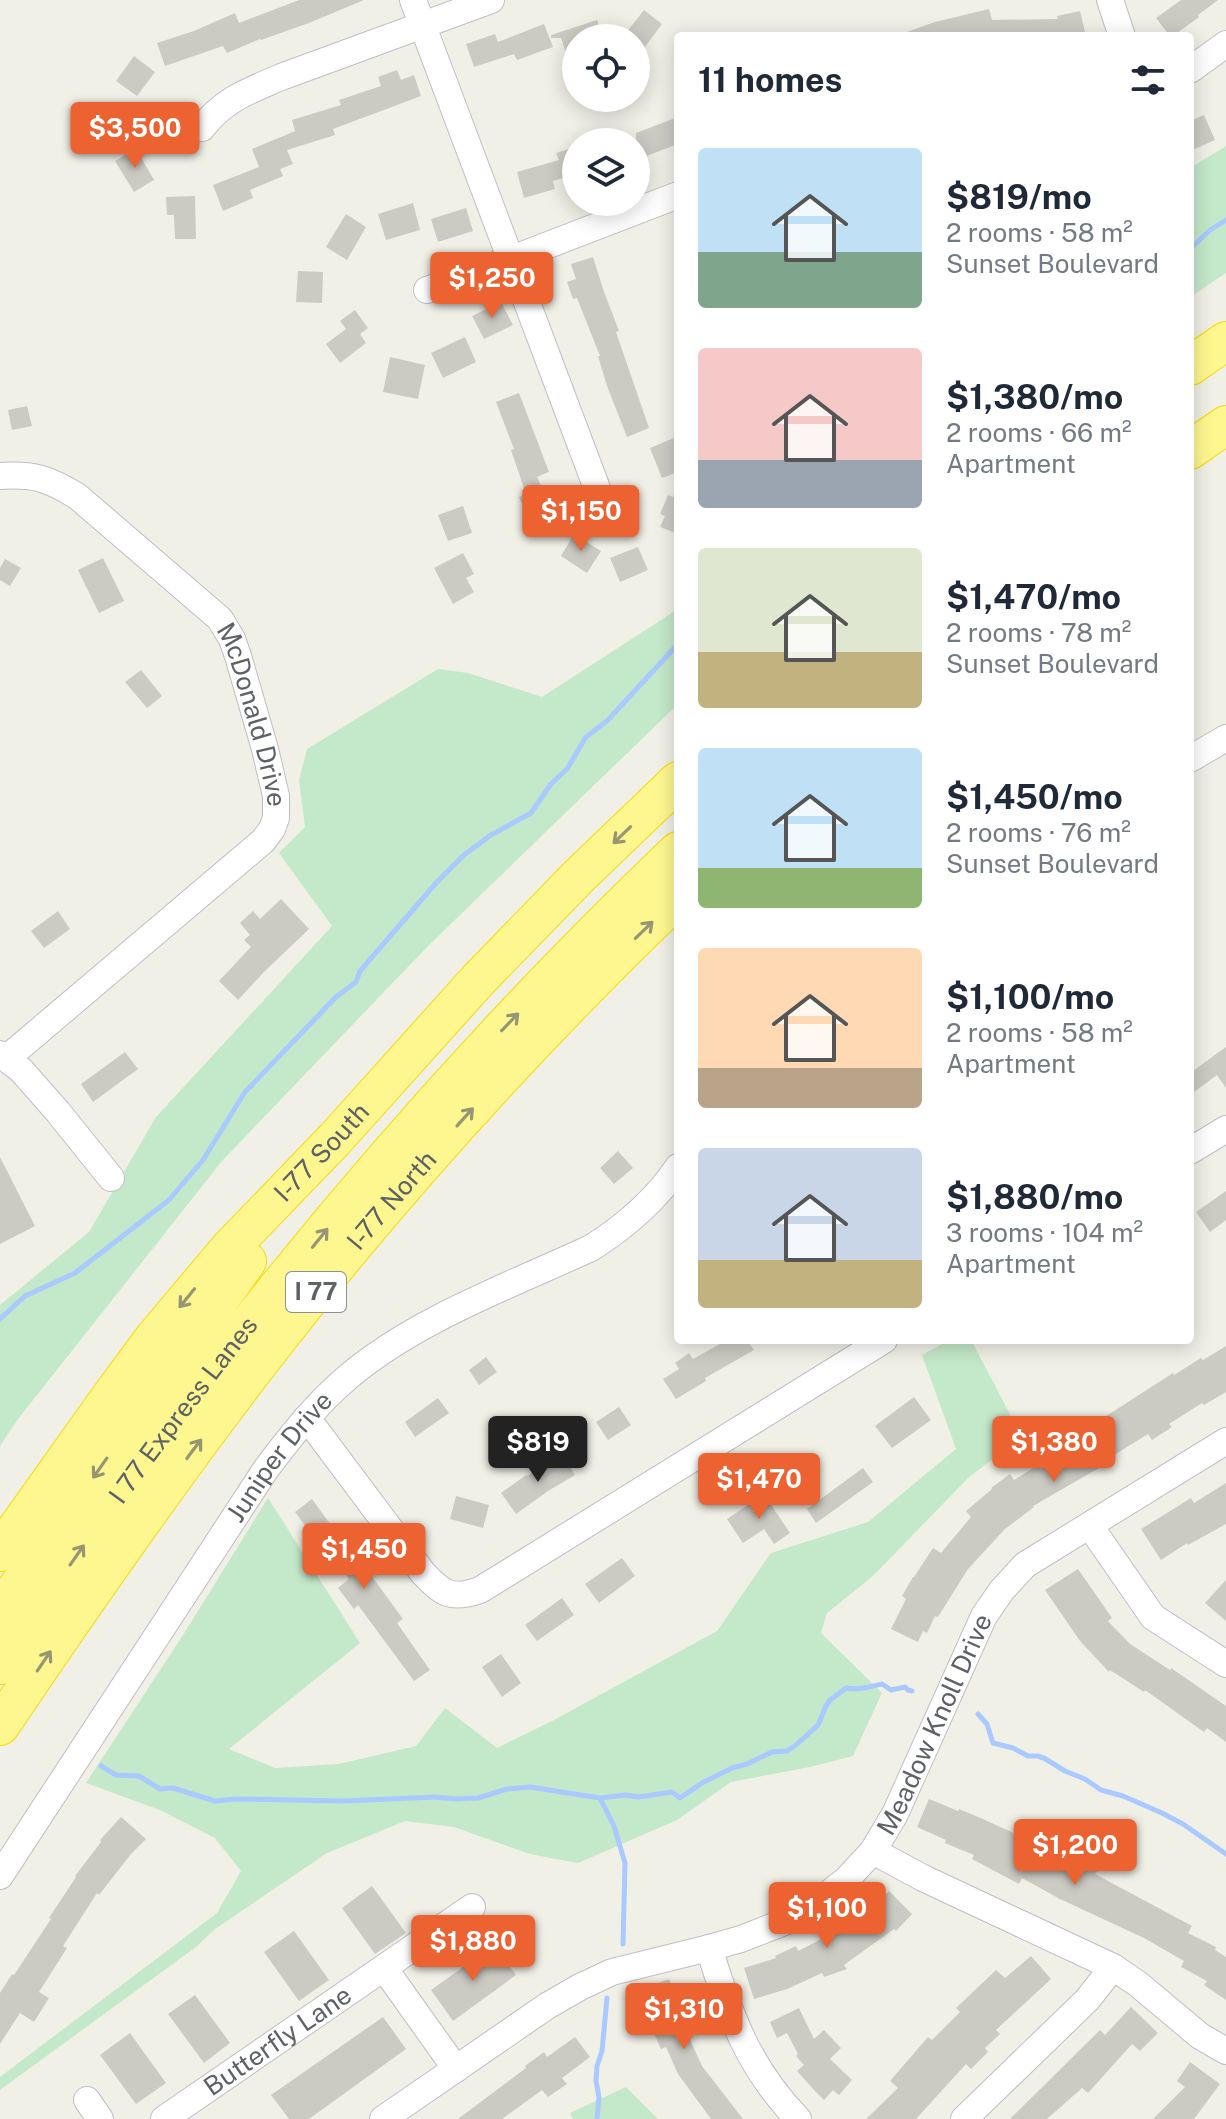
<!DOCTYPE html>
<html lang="en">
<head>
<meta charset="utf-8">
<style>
	body { margin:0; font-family:"Public Sans",sans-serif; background:#f6f6f7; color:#1f2937; height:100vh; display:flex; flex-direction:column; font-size:30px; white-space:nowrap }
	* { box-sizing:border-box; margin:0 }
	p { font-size:26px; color:#747a83 }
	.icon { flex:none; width:44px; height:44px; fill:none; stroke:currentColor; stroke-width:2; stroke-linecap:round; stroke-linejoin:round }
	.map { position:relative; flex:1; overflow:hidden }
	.sheet { position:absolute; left:674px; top:32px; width:520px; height:1312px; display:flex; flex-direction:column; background:#fff; border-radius:8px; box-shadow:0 4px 20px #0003 }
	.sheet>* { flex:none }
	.buttons { position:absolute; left:562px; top:24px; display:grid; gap:16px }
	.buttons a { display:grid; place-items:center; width:88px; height:88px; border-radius:50%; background:#fff; box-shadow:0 4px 20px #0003; font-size:40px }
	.price { position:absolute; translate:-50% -68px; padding:0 18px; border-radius:8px; background:#ec6331; color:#fff; font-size:26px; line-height:52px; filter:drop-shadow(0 2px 4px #0008) }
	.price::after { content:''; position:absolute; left:50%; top:48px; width:24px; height:18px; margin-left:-12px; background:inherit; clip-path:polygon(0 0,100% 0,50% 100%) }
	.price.active { background:#222; color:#fff }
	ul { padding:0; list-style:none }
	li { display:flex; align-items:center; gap:24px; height:200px; padding:0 24px }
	li span { display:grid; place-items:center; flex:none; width:224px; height:160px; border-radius:8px; color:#555 }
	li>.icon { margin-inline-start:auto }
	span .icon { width:96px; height:96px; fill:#fffc; stroke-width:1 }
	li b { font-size:34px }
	h2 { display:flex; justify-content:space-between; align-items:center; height:96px; padding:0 24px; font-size:34px }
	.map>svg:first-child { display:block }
	.green { fill:#c4e8ca }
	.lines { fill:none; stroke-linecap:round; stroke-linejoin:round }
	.stream { stroke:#a9c9ff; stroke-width:5 }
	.building { fill:#cccbc3 }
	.minor-casing { stroke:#bebfc5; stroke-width:28 }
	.highway-casing { stroke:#f8d900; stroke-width:40 }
	.minor { stroke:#fff; stroke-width:26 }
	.highway { stroke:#fef790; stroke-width:38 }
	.oneway { stroke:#969675 }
	.labels { text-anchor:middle; stroke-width:7; stroke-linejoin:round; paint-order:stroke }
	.shield { fill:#fff; stroke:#8e9095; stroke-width:2 }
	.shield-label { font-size:24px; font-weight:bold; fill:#5e6167 }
	.street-label { font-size:26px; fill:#5e6167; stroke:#fff }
</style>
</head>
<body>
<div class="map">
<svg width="1226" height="2119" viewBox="0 0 1226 2119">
	<rect width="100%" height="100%" fill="#f1f0e7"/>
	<path class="green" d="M1226 146V273L1190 297V168Z
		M678 609V704L428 946 222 1161 18 1419 0 1446V1305L89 1232 156 1117 332 926 279 853 305 827 299 780 307 749 438 669 468 673 542 697Z
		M949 1340H971L1022 1437 969 1477 873 1576 827 1613 821 1633 882 1693 853 1756 810 1767 731 1782 677 1820 578 1863 530 1854 454 1827 405 1821 327 1853 215 1929 196 1947 0 2090V2077L217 1913 241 1871 215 1838 160 1810 86 1783 185 1632 268 1498 360 1643 229 1749 275 1768 339 1764 416 1746 445 1708 497 1748 554 1720 717 1631 771 1553 868 1522 956 1449 922 1355Z
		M626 2087 658 2119H573L570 2113Z"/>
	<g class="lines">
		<path class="stream" d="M1190 249 1210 230 1226 220
			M0 1319 25 1296 75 1273 169 1200 203 1160 245 1092 336 997 356 982 360 971 437 882 464 855 491 835 531 813 551 784 567 769 586 737 607 721 678 644
			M978 1714 987 1724 993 1743 1013 1748 1028 1756H1037L1044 1758 1065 1771 1085 1779 1101 1790 1123 1796 1162 1813 1183 1824 1226 1854
			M101 1766 116 1775 139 1776 160 1789 173 1788 215 1801 236 1799 343 1801 435 1797 456 1799 478 1798 507 1789 530 1787 600 1798 625 1795 639 1797 672 1792 680 1798 702 1783 732 1768 747 1764 772 1752 787 1751 796 1745 818 1725 826 1706 830 1700 846 1688C859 1690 870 1687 882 1684L891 1690 905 1687 908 1690 912 1691
			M600 1798 614 1826 625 1863 623 1944
			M597 2119 599 2097 596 2081 597 2066 602 2051 607 1998"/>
	</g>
	<path class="building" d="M299 0H364L309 23 261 40 260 39 227 53 223 46 165 66 157 43 194 31 235 13 239 23Z
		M1181 0H1218L1198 15 1199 17 1173 36H1170L1156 18Z
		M989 9 992 20 1058 19 1057 16 1080 11 1086 36H901V34L935 22Z
		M644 10 662 24 636 59V38H622Z
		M597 20 603 38H576V74H573L561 38H551V35Z
		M544 24 553 47 517 60 514 54 474 67 466 44 495 34 498 42Z
		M134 56 155 72 137 96 116 81Z
		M397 70 401 80 414 75 421 96 333 129 335 135 287 150 293 164 280 169 283 176 250 190 253 198 223 211 213 185 259 167 252 149 295 131 292 120 341 105 339 100 381 86 378 77Z
		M96 106H121V141H95Z
		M1204 115 1215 140 1190 151V121Z
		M678 117V144L636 160V133Z
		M576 147V174L553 181 555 189 524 198 517 172 559 160 556 153Z
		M136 149 154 180 134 192 115 161Z
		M195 196 196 239H175L174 215H167L166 197Z
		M413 203 420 230 386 240 378 214Z
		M466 208 473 231 438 242 431 219Z
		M346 214 366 227 347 260 326 247Z
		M593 257 603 289 619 331 616 332 649 428 627 437 607 386 598 356H600L577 298 573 299 567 282 576 279 571 264Z
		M298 271 323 272 322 303 296 302Z
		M501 302 513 325 484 339 472 316Z
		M355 310 368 328 360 334 366 343 340 363 326 344 346 329 340 321Z
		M465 337 476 362 443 378 431 353Z
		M390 357 425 365 418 399 383 392Z
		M519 393 549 472 537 477 556 520 534 530 519 497 526 494 511 450 514 449 496 402Z
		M27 406 32 426 12 430 8 410Z
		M674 438 678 448V472L662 478 650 448Z
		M677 485H678V534L660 527 665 516 660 514 668 495 673 497Z
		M463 506 472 533 448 541 438 515Z
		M574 534 601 551 587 573 561 556Z
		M638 547 648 570 620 582 610 558Z
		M463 553 474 574 466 578 474 592 453 604 434 568Z
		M103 558 124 601 99 613 78 570Z
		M5 559 21 568 10 586 0 580V568Z
		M141 670 162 696 147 708 125 682Z
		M281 899 309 929 264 972 238 1000 219 981 251 947 244 940 250 935 240 923 253 911 260 919Z
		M58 911 70 929 44 948 31 931Z
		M1226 1047V1088L1217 1075 1190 1095V1073Z
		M125 1052 138 1069 93 1102 81 1084Z
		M618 1151 633 1168 614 1184 600 1168Z
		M0 1157 35 1226 0 1244Z
		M1226 1191V1220L1210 1232 1196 1212Z
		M727 1340H747L754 1350 705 1378 706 1381 676 1399 663 1379 679 1369 675 1363 689 1353 693 1359Z
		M1226 1346V1392L1204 1405 1202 1403 1169 1424 1172 1427 1152 1440 1148 1434 1114 1455 1116 1457 1099 1468 1033 1506 1034 1507 1005 1529 968 1569 938 1617 935 1616 927 1633 923 1631 918 1642 891 1629 906 1599 902 1596 913 1577H914L933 1548 941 1553 971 1517 966 1511 992 1489 991 1488 1010 1474 1014 1480 1043 1462 1044 1464 1079 1442 1077 1439 1102 1423 1100 1420 1173 1373 1174 1375 1201 1358 1203 1360Z
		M486 1357 497 1372 479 1385 469 1370Z
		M914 1397 931 1420 892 1448 875 1426Z
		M438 1398 449 1413 415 1437 405 1422Z
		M619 1407 631 1425 608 1440 596 1422Z
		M562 1454 575 1475 548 1491 516 1514 501 1493 526 1475 527 1476Z
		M863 1468 873 1482 816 1523 807 1509Z
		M1226 1483V1524L1188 1545 1187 1543 1161 1560 1141 1529 1191 1498 1194 1503Z
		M764 1494 790 1533 774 1544 764 1529 743 1543 727 1519Z
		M456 1496 489 1505 483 1528 450 1519Z
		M312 1499 338 1535 340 1533 403 1619 397 1623 430 1670 414 1681 358 1605 354 1609 338 1588 349 1579 318 1537 315 1539 295 1512Z
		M622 1558 635 1576 599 1603 585 1584Z
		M1078 1569 1112 1618 1108 1621 1130 1644 1170 1670 1171 1668 1226 1706V1742L1207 1728 1204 1732 1145 1690 1144 1692 1110 1670 1109 1672 1080 1641 1045 1590Z
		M1226 1580V1621L1205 1603Z
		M562 1598 574 1615 537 1641 525 1625Z
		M501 1654 521 1683 502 1697 482 1667Z
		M929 1799 958 1811 959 1809 983 1819 1018 1835 1044 1850 1047 1845 1097 1871 1095 1874 1192 1926 1188 1933 1216 1947 1215 1950 1226 1957V2000L1204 1985 1207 1981 1181 1967 1184 1961 1144 1938 1060 1899 1022 1878 1019 1884 972 1859 974 1855 945 1843 946 1840 917 1827Z
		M121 1817 146 1839 131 1854 99 1895 97 1893 63 1946 67 1948 39 1992 49 1998 34 2022 20 2013 0 2044V1993L12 1974 14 1975 51 1919 49 1918 76 1877 75 1876 101 1842 100 1840Z
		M372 1886 406 1933 375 1954 342 1908Z
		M889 1891 912 1914 896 1931 894 1929 844 1965 847 1969 824 1977 822 1973 787 1989 754 1999 744 1968 776 1958 775 1956 796 1946 798 1951 843 1928 861 1915 863 1917Z
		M294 1931 329 1980 299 2001 264 1952Z
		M494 1945 516 1975 453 2021 431 1990Z
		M1031 1956 1051 1979 996 2030 1000 2034 985 2048 988 2052 971 2069 966 2064 916 2119H866L898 2088 890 2081 928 2037 932 2040 960 2012 956 2008 996 1970 1005 1978Z
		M669 1979 678 2003 674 2005 702 2066 743 2119H711L678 2074 666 2047 661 2049 651 2027 653 2026 640 1989Z
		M195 1995 230 2043 204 2063 168 2014Z
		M1131 2007 1158 2033 1140 2051 1132 2044 1088 2093 1082 2088 1047 2119H1010L1100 2030 1105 2035Z
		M799 2008 814 2039 824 2030 841 2048 830 2059 852 2080 839 2095 833 2090 824 2100 815 2091 797 2071 804 2065 796 2056 798 2054 787 2033 777 2038 770 2022Z
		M383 2017 406 2049 309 2119H289L271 2095Z
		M130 2033 166 2083 136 2104 100 2055Z
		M575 2037 590 2057 562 2078 567 2084 548 2097 542 2090 502 2119H458L526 2068 525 2066 544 2052 547 2057Z
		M1190 2062 1220 2084 1194 2119H1153L1185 2087 1177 2081Z"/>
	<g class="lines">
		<g class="minor-casing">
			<g id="minor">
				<path d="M413 0 598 491"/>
				<path d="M1110 0 1122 36"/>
				<path d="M1190 70 1226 44"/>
				<path d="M202 128C224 99 249 91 281 77L491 0"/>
				<path d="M427 290 512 259 678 195"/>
				<path id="s1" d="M0 476C34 474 47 478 77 496L220 619 232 639 238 656 265 749 276 796V818L272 829 263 841 7 1058"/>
				<path d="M1190 759 1226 738"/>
				<path d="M0 1054 21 1070 58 1112 111 1178"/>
				<path d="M1190 1151 1226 1129"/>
				<path d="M307 1418 423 1573C443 1594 451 1600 480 1590L884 1340"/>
				<path d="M1090 1526 1153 1617 1226 1664"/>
				<path d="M873 1851 923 1878 1113 1967 1138 1984 1200 2036 1226 2051"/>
				<path id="s2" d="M0 1876 266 1469C291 1436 316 1404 348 1377 415 1320 511 1285 591 1248 626 1226 655 1201 678 1167"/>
				<path d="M709 1948C730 2016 748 2067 798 2119"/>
				<path d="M384 1968 456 2069"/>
				<path d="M87 2100 100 2119"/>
				<path id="s3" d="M164 2119 472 1907"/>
				<path id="s4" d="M383 2119 547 2006 580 1987 612 1972 709 1948 741 1939 800 1916 846 1880 873 1851 895 1814 984 1616 1002 1590 1025 1565 1226 1441"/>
				<path d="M964 2119 1087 2000 1113 1967"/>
			</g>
		</g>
		<g class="highway-casing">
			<g id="highway">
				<path d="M1190 366 1226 341"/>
				<path d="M1190 450 1226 425"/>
				<path id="s5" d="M0 1552 111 1396 154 1338 228 1250 335 1139 478 980 579 876 678 781"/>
				<path d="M0 1612 247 1261"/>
				<path id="s6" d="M0 1665C197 1372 422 1095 678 851"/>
				<path id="s7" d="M0 1726C87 1597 176 1469 272 1346 396 1187 533 1037 678 897"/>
			</g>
		</g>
		<use href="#minor" class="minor"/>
		<use href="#highway" class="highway"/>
	</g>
	<defs><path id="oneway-shaft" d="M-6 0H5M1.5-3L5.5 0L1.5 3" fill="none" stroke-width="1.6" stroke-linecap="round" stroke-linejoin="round" transform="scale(2)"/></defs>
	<g class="oneway">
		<use href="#oneway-shaft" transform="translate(622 835) rotate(136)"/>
		<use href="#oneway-shaft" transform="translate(644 930) rotate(-44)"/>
		<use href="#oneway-shaft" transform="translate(510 1022) rotate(-46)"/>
		<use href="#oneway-shaft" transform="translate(465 1117) rotate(-48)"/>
		<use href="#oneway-shaft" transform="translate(320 1238) rotate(-51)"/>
		<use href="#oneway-shaft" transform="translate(187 1298) rotate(129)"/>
		<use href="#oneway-shaft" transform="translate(194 1449) rotate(-53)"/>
		<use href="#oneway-shaft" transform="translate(100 1468) rotate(125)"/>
		<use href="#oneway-shaft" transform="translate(77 1555) rotate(-55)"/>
		<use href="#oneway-shaft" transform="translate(44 1661) rotate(-56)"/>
	</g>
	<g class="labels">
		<rect class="shield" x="286" y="1272" width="60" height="40" rx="6"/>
		<g class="shield-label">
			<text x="316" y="1300">I 77</text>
		</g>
		<g class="street-label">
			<text dy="9" stroke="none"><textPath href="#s1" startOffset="372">McDonald Drive</textPath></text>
			<text dy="9" stroke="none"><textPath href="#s5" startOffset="514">I-77 South</textPath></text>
			<text dy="9" stroke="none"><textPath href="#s7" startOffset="656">I-77 North</textPath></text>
			<text dy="9" stroke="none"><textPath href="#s6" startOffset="314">I 77 Express Lanes</textPath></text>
			<text dy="9" stroke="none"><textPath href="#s2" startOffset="504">Juniper Drive</textPath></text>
			<text dy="9" stroke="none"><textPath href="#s4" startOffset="708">Meadow Knoll Drive</textPath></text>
			<text dy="9" stroke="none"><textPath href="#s3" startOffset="138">Butterfly Lane</textPath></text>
		</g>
	</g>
</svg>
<div class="buttons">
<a><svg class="icon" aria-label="locate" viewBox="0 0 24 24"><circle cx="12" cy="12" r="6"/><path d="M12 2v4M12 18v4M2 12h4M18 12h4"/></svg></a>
<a><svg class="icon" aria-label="layers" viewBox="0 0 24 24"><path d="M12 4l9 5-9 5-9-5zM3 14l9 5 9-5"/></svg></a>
</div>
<b class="price" style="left:135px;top:170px">$3,500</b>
<b class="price" style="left:492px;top:320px">$1,250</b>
<b class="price" style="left:581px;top:553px">$1,150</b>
<b class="price active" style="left:538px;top:1484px">$819</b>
<b class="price" style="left:1054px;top:1484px">$1,380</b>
<b class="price" style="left:759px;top:1521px">$1,470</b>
<b class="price" style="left:364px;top:1591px">$1,450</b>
<b class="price" style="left:1075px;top:1887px">$1,200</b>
<b class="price" style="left:827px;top:1950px">$1,100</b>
<b class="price" style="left:473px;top:1983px">$1,880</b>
<b class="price" style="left:684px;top:2051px">$1,310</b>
<section class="sheet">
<h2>11 homes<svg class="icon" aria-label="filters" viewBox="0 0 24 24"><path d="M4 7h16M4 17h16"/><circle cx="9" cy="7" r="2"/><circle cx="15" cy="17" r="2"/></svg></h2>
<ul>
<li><span style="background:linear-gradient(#bfe0f5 65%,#7fa58c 0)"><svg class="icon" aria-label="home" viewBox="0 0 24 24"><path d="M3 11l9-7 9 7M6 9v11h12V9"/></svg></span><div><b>$819/mo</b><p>2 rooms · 58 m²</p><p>Sunset Boulevard</p></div></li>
<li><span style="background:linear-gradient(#f6c9c9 70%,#9aa5b1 0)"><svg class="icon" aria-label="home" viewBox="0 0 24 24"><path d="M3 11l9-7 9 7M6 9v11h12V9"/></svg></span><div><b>$1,380/mo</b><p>2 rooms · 66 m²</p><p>Apartment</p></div></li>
<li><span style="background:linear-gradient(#dfe7d0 65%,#c2b280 0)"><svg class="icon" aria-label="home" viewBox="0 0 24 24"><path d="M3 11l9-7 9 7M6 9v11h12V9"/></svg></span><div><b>$1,470/mo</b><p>2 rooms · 78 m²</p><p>Sunset Boulevard</p></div></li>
<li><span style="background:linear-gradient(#bfe0f5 75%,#8fb573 0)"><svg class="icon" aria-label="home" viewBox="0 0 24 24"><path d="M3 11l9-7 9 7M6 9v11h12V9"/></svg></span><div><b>$1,450/mo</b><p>2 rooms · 76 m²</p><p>Sunset Boulevard</p></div></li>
<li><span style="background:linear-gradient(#ffd9b3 75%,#b9a48a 0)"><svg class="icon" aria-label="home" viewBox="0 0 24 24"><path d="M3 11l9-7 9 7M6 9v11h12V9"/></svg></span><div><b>$1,100/mo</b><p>2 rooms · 58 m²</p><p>Apartment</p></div></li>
<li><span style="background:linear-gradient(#c9d6e8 70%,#c2b280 0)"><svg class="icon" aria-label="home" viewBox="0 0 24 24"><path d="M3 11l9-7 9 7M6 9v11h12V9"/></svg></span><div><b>$1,880/mo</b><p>3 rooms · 104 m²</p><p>Apartment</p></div></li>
</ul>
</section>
</div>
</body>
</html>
